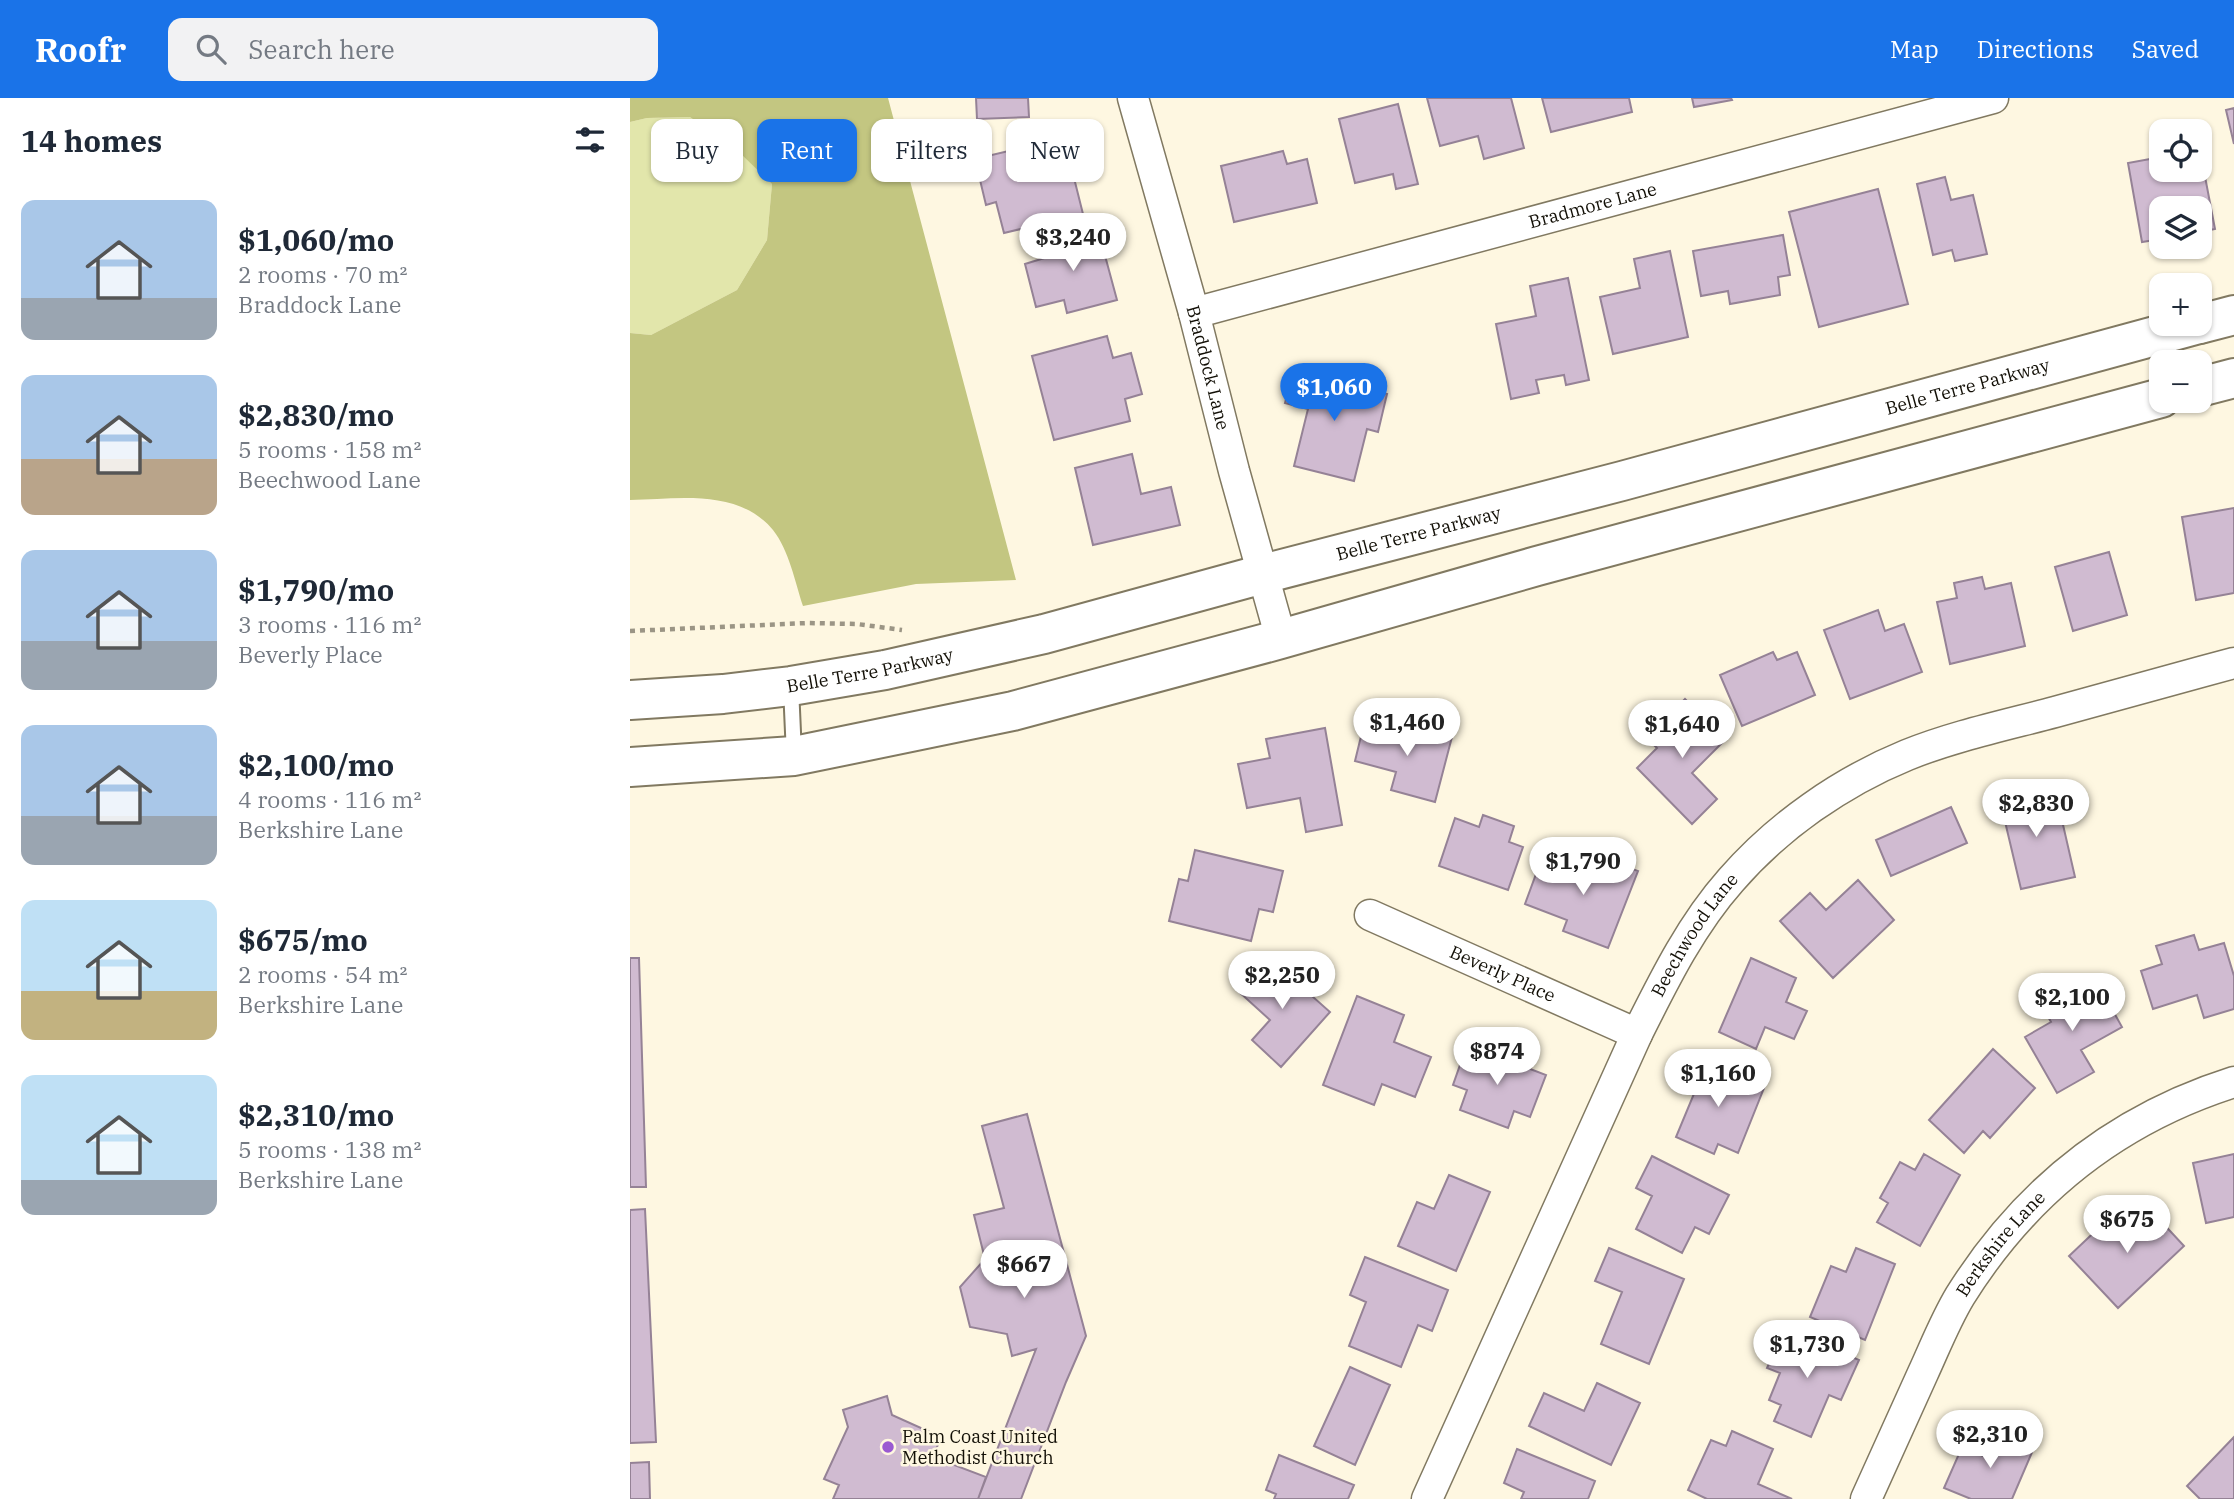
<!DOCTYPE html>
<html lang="en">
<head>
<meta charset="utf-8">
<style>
	body { margin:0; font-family:"IBM Plex Serif",serif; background:#f2f2f3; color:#1f2937; height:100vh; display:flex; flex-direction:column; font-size:26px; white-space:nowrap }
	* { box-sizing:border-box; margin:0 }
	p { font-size:23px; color:#747a83 }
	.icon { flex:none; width:38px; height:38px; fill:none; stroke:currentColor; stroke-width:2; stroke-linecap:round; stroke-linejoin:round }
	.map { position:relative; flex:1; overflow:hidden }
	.sheet { display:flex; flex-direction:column; background:#fff; width:630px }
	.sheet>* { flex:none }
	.guide { position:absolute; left:21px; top:21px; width:665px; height:63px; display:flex; gap:14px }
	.controls { position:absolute; left:1519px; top:21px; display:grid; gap:14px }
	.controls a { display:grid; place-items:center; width:63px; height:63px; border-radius:14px; background:#fff; box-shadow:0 2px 5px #0004; font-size:35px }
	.price { position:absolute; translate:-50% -60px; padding:0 16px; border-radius:24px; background:#fff; color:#222; font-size:23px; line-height:46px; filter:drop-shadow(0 2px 4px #0008) }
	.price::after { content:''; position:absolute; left:50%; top:42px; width:21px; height:16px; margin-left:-10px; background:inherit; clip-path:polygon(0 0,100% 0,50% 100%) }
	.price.on { background:#1a73e8; color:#fff }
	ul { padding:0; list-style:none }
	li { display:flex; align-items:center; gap:21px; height:175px; padding:0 21px }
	li span { display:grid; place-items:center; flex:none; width:196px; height:140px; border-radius:14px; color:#555 }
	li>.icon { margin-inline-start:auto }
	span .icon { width:84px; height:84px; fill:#fffc; stroke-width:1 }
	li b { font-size:30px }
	h2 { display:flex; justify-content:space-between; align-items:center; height:84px; padding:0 21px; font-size:30px }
	.chip { padding:0 24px; border-radius:14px; background:#fff; box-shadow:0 2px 5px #0004; font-size:24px; line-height:63px }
	.chip.on { background:#1a73e8; color:#fff }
	header { display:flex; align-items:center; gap:42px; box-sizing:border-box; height:98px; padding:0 35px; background:#1a73e8; color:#fff }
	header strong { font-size:33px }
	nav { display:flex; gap:38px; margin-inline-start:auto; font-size:24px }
	.search { width:490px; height:63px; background:#f2f2f3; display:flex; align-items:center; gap:18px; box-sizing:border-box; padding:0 24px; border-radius:14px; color:#747a83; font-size:26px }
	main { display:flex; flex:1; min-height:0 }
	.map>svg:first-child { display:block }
	.green { fill:#e2e6ab }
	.forest { fill:#c3c681 }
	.building { fill:#d0bbd1; stroke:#958296; stroke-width:2 }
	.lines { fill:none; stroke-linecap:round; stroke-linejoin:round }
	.lane-casing { stroke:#817961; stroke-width:18 }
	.street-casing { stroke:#817961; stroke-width:33 }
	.secondary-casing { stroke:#817961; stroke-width:42 }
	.path { stroke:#9b9585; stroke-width:4.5; stroke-dasharray:5 5; stroke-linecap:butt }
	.lane { stroke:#fff; stroke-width:14 }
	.street { stroke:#fff; stroke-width:30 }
	.secondary { stroke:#fff; stroke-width:38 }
	.poi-dot { fill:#9a5ad1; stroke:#fef7e1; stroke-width:2.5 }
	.labels { text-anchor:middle; stroke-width:5; stroke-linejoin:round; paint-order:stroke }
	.street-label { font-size:18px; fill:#120f06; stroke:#fef7e1 }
	.poi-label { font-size:18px; fill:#120f06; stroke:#fef7e1; text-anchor:start }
</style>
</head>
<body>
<header>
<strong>Roofr</strong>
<div class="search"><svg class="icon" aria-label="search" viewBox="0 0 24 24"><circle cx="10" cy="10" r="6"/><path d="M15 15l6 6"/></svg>Search here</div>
<nav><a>Map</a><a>Directions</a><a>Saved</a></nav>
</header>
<main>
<section class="sheet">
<h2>14 homes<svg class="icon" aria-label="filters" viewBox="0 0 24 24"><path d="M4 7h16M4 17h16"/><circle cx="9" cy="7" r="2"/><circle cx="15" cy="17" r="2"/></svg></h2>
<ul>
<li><span style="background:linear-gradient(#a9c7e8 70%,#9aa5b1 0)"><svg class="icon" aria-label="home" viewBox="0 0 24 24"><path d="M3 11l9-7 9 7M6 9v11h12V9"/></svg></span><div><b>$1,060/mo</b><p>2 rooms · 70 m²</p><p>Braddock Lane</p></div></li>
<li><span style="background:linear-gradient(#a9c7e8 60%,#b9a48a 0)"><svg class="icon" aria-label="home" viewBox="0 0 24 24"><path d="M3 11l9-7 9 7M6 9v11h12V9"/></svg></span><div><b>$2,830/mo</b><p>5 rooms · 158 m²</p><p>Beechwood Lane</p></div></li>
<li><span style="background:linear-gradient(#a9c7e8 65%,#9aa5b1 0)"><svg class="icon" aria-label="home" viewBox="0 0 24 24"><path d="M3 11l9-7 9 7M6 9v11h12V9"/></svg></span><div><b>$1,790/mo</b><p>3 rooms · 116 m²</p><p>Beverly Place</p></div></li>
<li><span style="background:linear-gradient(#a9c7e8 65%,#9aa5b1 0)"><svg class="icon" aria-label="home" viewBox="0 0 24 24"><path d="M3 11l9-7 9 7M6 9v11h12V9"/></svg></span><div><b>$2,100/mo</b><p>4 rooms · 116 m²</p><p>Berkshire Lane</p></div></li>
<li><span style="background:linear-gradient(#bfe0f5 65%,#c2b280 0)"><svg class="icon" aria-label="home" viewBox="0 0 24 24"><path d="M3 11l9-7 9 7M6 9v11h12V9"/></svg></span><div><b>$675/mo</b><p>2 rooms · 54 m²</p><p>Berkshire Lane</p></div></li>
<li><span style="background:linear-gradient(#bfe0f5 75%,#9aa5b1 0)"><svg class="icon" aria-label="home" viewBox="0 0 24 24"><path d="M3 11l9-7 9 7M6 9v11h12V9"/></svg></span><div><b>$2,310/mo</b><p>5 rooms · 138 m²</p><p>Berkshire Lane</p></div></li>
</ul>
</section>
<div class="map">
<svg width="1604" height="1401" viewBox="0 0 1604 1401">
	<rect width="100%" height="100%" fill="#fef7e1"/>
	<path class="green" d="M60 19 111 55 142 86 137 142 107 192 21 237 0 235V24L17 20Z"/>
	<path class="forest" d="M0 0H258L386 482 286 486 173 508C165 484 159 452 143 432 108 390 48 401 0 402V235L21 237 107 192 137 142 142 86 110 55 60 19 17 20 0 24Z"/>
	<path class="building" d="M346 0H398L399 19 347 21Z
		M797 0H881L894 50 854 61 848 38 810 48Z
		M912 0H999L1002 14 921 34Z
		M1062 0H1101L1102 2 1064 9Z
		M768 6 788 86 766 91 763 76 725 85 709 21Z
		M1604 10V46L1596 12Z
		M442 38 452 78 444 80 453 116 374 135 366 104 356 107 345 61Z
		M653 53 657 66 677 61 687 105 604 124 591 68Z
		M1531 59V72H1570V69L1573 68 1585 131 1570 134V110H1531V141L1512 144 1498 65Z
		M1315 79 1321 102 1343 97 1357 156 1325 163 1322 152 1303 157 1287 86Z
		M1248 91 1278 206 1189 229 1159 114Z
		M467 128 487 202 437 215 434 202 406 209 395 166 424 157 420 140Z
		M1153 137 1160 177 1148 179 1150 197 1100 206 1098 193 1071 198 1063 153Z
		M1040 153 1058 239 983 256 970 199 1010 190 1004 161Z
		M938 180 959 282 936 287 934 277 906 282 909 295 881 301 866 226 906 218 900 188Z
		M477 238 483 260 501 255 512 296 495 301 500 323 424 342 402 258Z
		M663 273 757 296 748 334 737 331 724 383 664 368 678 311 655 305Z
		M502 356 511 396 541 389 550 427 463 447 445 370Z
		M1604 410V495L1566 502 1552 419Z
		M1479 454 1497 517 1443 533 1425 469Z
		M1352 479 1355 491 1381 485 1395 548 1320 566 1307 504 1327 500 1324 485Z
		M1248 512 1255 533 1274 526 1292 574 1220 601 1194 532Z
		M1143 554 1147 562 1167 554 1185 597 1112 628 1090 577Z
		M1055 601 1095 642 1062 675 1087 701 1062 726 1007 670 1027 650 1017 640Z
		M770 625 822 639 805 704 761 692 766 674 725 663 734 626 767 635Z
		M695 630 712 727 676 734 670 700 617 710 608 666 640 660 636 641Z
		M1396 687 1402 711 1428 705 1445 779 1391 791 1368 694Z
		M1321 709 1337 745 1261 778 1246 742Z
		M853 717 884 728 879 744 893 749 878 792 809 768 825 720 849 729Z
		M565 752 653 773 643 814 629 811 621 843 539 823 549 781 558 783Z
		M913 757 963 776 970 759 1008 773 978 850 933 833 937 822 895 806Z
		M1228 782 1264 822 1203 880 1150 823 1180 795 1196 812Z
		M1564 837 1569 852 1594 845 1604 878V911L1574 920 1567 897 1523 911 1511 873 1532 866 1526 848Z
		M638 859 700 914 651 969 622 942 640 922 608 893Z
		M0 860H9L16 1089H0Z
		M1121 860 1166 880 1156 904 1177 913 1164 941 1135 929 1126 951 1089 934Z
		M1464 879 1492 929 1451 952 1464 974 1427 995 1395 939 1421 924 1412 908Z
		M727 898 774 917 764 944 801 959 785 999 752 986 744 1007 693 987Z
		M837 947 916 977 900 1019 884 1013 878 1030 830 1012 837 992 823 987Z
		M1363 951 1405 990 1360 1040 1353 1033 1334 1055 1299 1022Z
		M1066 961 1134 990 1108 1055 1088 1046 1084 1056 1046 1039 1066 991 1055 986Z
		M397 1016 456 1238 436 1284 391 1401H348L406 1251 382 1258 377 1236 340 1229 330 1189 355 1161 344 1117 374 1110 352 1028Z
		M1294 1056 1330 1077 1290 1148 1247 1124 1258 1105 1250 1100 1270 1064 1285 1072Z
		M1604 1056V1119L1576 1125 1563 1065Z
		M1022 1058 1099 1097 1079 1136 1065 1129 1052 1155 1006 1131 1022 1098 1006 1090Z
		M819 1077 860 1094 826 1173 768 1148 787 1104 804 1111Z
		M1515 1106 1554 1148 1488 1210 1439 1158 1474 1125 1484 1135Z
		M15 1111 26 1344 0 1345V1112Z
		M979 1150 1054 1181 1019 1266 971 1246 992 1194 965 1183Z
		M1226 1150 1265 1166 1235 1242 1180 1219 1201 1168 1216 1174Z
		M735 1159 818 1192 802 1233 788 1227 771 1269 719 1248 736 1204 720 1197Z
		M1155 1230 1229 1262 1211 1302 1199 1297 1181 1339 1144 1323 1151 1307 1139 1302 1150 1275 1137 1270Z
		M720 1269 760 1287 725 1367 684 1348Z
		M967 1285 1010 1305 981 1367 899 1328 914 1295 954 1313Z
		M257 1298 262 1317 311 1339 303 1359 356 1379 348 1401H203L209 1387 194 1381 218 1329 213 1312Z
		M1102 1333 1143 1351 1128 1386 1162 1401H1077L1058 1392 1081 1342 1096 1348Z
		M1363 1334 1403 1352 1382 1401H1341L1314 1390 1332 1349 1353 1358Z
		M1604 1339V1401H1570L1557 1388Z
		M887 1351 965 1383 958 1401H891L894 1394 874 1385Z
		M649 1357 724 1387 718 1401H644L646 1396 636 1392Z
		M19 1364 20 1401H0V1365Z"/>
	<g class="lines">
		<g class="lane-casing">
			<path id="lane" d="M161 589 164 657"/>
		</g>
		<g class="street-casing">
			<g id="street">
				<path id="s1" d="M503 0 564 215 604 373 651 541"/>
				<path id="s2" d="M564 215 1363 0"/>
				<path id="s3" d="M740 817 1007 936"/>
				<path id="s4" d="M797 1401 1007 936C1034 882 1061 827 1101 782 1148 728 1211 684 1277 657 1324 638 1376 627 1425 614 1484 598 1544 581 1604 565"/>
				<path id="s5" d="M1236 1401C1255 1359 1274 1317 1293 1275 1305 1249 1315 1223 1330 1198 1395 1094 1487 1021 1604 984"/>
			</g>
		</g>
		<g class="secondary-casing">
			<g id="secondary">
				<path d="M1570 226 1604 217"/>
				<path d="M1570 289 1604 280"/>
				<path id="s6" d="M0 602 93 596 161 588 255 572 414 536 633 476 992 383 1569 226"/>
				<path d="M0 669 164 658 383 613 651 541 907 468 1531 300"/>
			</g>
		</g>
		<path class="path" d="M0 533 178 525 227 526 272 532"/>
		<use href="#lane" class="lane"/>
		<use href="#street" class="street"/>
		<use href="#secondary" class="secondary"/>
	</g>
	<circle class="poi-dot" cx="258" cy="1349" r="7"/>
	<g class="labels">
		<g class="street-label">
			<text dy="6" stroke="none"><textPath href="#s2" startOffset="413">Bradmore Lane</textPath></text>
			<text dy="6" stroke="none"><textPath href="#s1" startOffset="280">Braddock Lane</textPath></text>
			<text dy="6" stroke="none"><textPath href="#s6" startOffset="1376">Belle Terre Parkway</textPath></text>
			<text dy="6" stroke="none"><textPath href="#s6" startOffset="808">Belle Terre Parkway</textPath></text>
			<text dy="6" stroke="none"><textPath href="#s6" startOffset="242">Belle Terre Parkway</textPath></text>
			<text dy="6" stroke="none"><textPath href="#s4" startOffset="625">Beechwood Lane</textPath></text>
			<text dy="6" stroke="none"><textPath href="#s3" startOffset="145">Beverly Place</textPath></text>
			<text dy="6" stroke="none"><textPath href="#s5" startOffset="290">Berkshire Lane</textPath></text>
		</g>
		<g class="poi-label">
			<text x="272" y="1345">Palm Coast United<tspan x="272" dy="21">Methodist Church</tspan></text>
		</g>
	</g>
</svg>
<div class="controls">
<a><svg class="icon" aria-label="locate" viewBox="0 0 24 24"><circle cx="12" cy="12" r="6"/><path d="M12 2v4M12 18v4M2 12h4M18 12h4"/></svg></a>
<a><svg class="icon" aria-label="layers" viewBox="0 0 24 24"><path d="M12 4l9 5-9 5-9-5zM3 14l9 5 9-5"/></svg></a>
<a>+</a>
<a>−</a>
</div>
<b class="price" style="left:443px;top:175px">$3,240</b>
<b class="price on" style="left:704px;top:325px">$1,060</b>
<b class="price" style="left:777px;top:660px">$1,460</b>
<b class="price" style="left:1052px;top:662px">$1,640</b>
<b class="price" style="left:1406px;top:741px">$2,830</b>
<b class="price" style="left:953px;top:799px">$1,790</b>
<b class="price" style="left:652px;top:913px">$2,250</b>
<b class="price" style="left:1442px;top:935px">$2,100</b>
<b class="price" style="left:867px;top:989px">$874</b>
<b class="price" style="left:1088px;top:1011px">$1,160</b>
<b class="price" style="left:1497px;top:1157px">$675</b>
<b class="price" style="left:394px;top:1202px">$667</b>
<b class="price" style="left:1177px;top:1282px">$1,730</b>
<b class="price" style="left:1360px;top:1372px">$2,310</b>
<div class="guide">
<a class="chip">Buy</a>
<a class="chip on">Rent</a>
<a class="chip">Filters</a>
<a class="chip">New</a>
</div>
</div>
</main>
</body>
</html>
